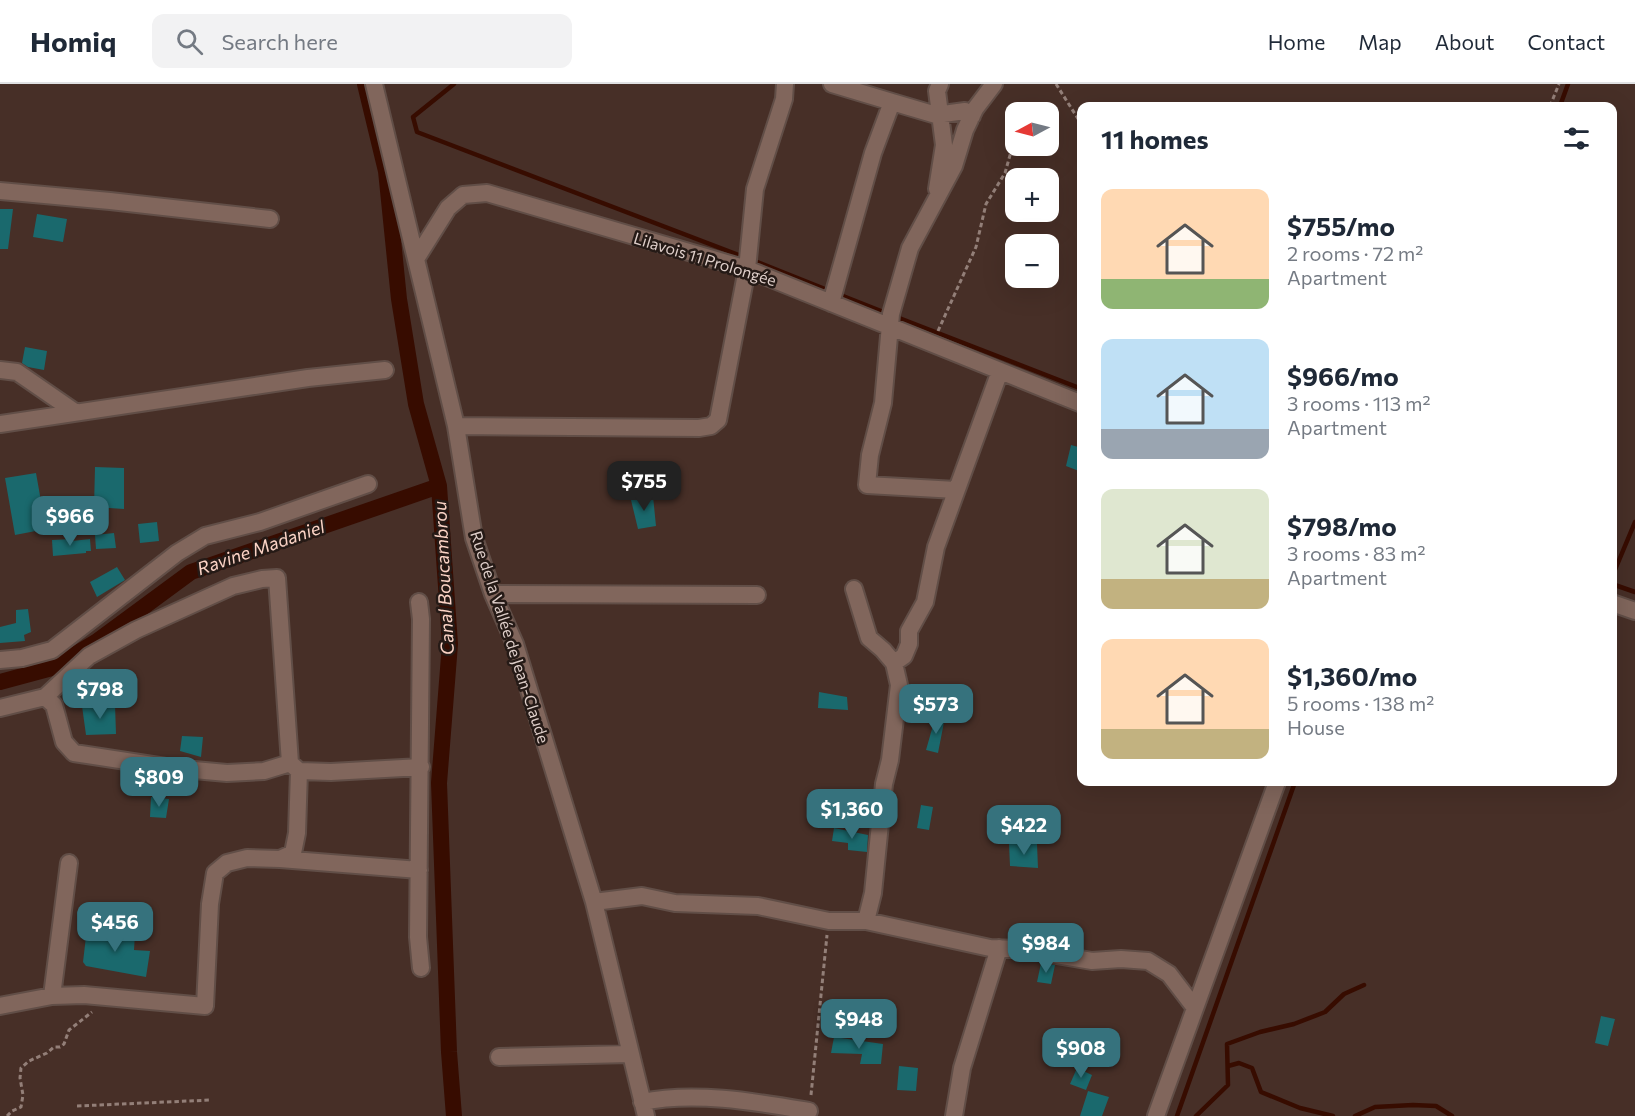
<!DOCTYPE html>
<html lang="en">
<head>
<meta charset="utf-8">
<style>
	body { margin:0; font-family:Commissioner,sans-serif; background:#f2f2f3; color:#1f2937; height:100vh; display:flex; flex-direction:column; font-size:22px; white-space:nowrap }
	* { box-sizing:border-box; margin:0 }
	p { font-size:20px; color:#747a83 }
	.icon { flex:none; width:33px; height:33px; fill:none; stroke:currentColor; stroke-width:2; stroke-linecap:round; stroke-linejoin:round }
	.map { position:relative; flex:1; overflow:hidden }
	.panel { position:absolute; left:1077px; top:18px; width:540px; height:684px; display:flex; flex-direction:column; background:#fff; border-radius:12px; box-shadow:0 6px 24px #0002 }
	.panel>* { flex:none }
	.needle { width:39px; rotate:263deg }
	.controls { position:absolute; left:1005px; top:18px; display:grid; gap:12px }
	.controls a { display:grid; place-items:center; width:54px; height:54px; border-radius:12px; background:#fff; box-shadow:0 6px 24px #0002; font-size:30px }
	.price { position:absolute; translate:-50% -51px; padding:0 14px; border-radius:12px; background:#36727d; color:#fff; font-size:20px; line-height:39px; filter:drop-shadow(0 2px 3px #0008) }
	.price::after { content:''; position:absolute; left:50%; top:36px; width:18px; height:14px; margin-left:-9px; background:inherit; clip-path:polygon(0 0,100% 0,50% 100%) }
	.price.on { background:#222; color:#fff }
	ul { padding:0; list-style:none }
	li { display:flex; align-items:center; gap:18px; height:150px; padding:0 24px }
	li span { display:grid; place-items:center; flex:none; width:168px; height:120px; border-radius:12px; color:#555 }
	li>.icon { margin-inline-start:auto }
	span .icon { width:72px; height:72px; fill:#fffc; stroke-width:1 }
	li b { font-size:26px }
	h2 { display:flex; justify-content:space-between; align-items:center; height:72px; padding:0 24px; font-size:26px }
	header { display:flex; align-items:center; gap:36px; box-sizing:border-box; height:84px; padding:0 30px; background:#fff; border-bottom:2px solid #e0e1e3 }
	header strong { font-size:28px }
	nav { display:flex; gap:33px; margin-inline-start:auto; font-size:21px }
	.search { width:420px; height:54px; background:#f2f2f3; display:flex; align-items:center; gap:15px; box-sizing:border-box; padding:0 21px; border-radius:12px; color:#747a83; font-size:22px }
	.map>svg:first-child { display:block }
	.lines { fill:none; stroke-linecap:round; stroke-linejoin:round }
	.stream { stroke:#370c00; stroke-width:4.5 }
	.canal { stroke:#370c00; stroke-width:16 }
	.building { fill:#1a696d }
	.minor-casing { stroke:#614e47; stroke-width:20 }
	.path { stroke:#937f78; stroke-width:3; stroke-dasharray:4.5 3; stroke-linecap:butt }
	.minor { stroke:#81665c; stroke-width:16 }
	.labels { text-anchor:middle; stroke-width:5; stroke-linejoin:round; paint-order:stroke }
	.street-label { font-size:16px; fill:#decec9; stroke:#251a16 }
	.water-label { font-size:18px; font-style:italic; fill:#fcd4c6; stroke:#251a16 }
</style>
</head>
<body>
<header>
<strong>Homiq</strong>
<div class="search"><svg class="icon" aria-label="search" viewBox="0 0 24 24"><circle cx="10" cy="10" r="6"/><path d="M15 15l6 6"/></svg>Search here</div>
<nav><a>Home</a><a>Map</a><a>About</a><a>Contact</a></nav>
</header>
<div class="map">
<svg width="1635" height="1032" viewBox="0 0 1635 1032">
	<rect width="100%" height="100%" fill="#472f27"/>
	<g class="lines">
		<path class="stream" d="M454 0 413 33 417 48 744 173
			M1560 22 1568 0
			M752 176 830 207
			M838 210 886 229
			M894 232 1082 305
			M1612 493 1635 438
			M1612 500 1635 508
			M1228 982 1239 979 1252 984 1261 1008 1300 1024 1333 1032
			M1177 1032 1295 698
			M1196 1032 1228 1001 1227 960 1260 948 1294 940 1325 928 1344 910 1364 901
			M1355 1032 1375 1023 1413 1021 1436 1022 1452 1032"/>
		<path class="canal" d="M365 0 386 87 399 215 416 320 439 402 450 560 439 699 449 968 454 1032
			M0 598 52 584 96 558 191 488 439 402"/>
	</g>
	<path class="building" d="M0 125H13L8 165H0Z
		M37 130 67 135 63 158 33 153Z
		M25 263 47 267 44 286 28 283 22 279Z
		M1071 361 1082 364 1079 387 1066 382Z
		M95 383 124 384V425L94 423Z
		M36 389 46 445 15 451 5 394Z
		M653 412 656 442 638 445 631 416Z
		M157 438 159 457 140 459 138 440Z
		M114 449 116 464 96 465 95 451Z
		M72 455V457L90 455 91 467H86V469L53 472 52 456Z
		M117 483 125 496 97 513 90 498Z
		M28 525 31 548 24 551 25 557 0 559V543L16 539V526Z
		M819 608 847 613 848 626 818 624Z
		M115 620 116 650 86 651 82 622Z
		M936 631 945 633 938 669 926 666Z
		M182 652 203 653 201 673 180 667Z
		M151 713 169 715 166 734 150 733Z
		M921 721 933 723 929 746 917 744Z
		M834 744 868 751 867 768 848 766V759L832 757Z
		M1009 760H1037L1038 784 1010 782Z
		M87 844 135 850 134 866 150 867 146 893 86 882 83 878Z
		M1041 879 1055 881 1051 900 1037 898Z
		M1601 932 1615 935 1608 962 1595 959Z
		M834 953 883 960 881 980H860L862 970 831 969Z
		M899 982 918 984 916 1007 897 1006Z
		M1077 984 1092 991 1086 1006 1070 1000Z
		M1088 1007 1109 1013 1102 1032H1080Z"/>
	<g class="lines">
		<g class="minor-casing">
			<path id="minor" d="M374 0 456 342 474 454 493 510 515 560 594 818 646 1032
				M832 0 892 18
				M937 105 944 61 937 7 940 0
				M0 107 110 117 270 135
				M416 175 448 124 463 111 487 109 747 185 1082 320
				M831 219 873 69 892 18 936 31 965 27 972 32
				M0 286 17 288 75 328
				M0 340 308 294 385 286
				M456 342 699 344 711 342 718 336 747 185 755 105 784 15 785 0
				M956 406 867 401 870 371 883 319 891 230 910 164 954 82 965 46 975 25 994 0
				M854 505 869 554 883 566 894 579 899 601 890 676 884 700 873 809 866 837
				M493 510 757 511
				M419 518 421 535 418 853 421 884
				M1612 519 1635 527
				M0 576 22 574 52 566 177 469 205 452 260 438 368 400
				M894 579 904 572 909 560V547L925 518 936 463 1000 287
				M45 613 89 572 136 546 233 502 262 495 277 494 290 679 299 687 331 688 421 683
				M0 624 45 613 54 621 64 658 74 669 172 684 227 689 264 687 290 679
				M280 775 419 786
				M594 818 642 812 675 819 758 822 829 837H866L990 864 1021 865 1092 877 1121 875 1148 877 1169 890 1195 924
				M52 912 69 779
				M0 922 52 912 84 911 205 922 210 820 215 789 227 779 247 774 280 775 293 769 297 749 299 687
				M499 973 631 970
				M642 1018C695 1007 756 1018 809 1027
				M954 1032 962 984 999 864
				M1156 1032 1277 698"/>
		</g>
		<path class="path" d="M1056 0 1082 41
			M1550 22 1559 0
			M1021 28 1023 21
			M938 247 976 163 986 120 1005 89 1016 50
			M811 1011 827 851
			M77 1022 211 1016
			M7 1032 12 1027 21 1023 23 1011 20 994 21 984 29 977 47 969 54 963H60L64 960 69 946 92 928"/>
		<use href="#minor" class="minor"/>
	</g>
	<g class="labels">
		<g class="street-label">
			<text transform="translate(705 175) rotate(17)" y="6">Lilavois 11 Prolongée</text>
			<text transform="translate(510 553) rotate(72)" y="6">Rue de la Vallée de Jean-Claude</text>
		</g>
		<g class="water-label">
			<text transform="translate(261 464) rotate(-19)" y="6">Ravine Madaniel</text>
			<text transform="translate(444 494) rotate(-93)" y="6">Canal Boucambrou</text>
		</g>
	</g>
</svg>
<div class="controls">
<a><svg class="needle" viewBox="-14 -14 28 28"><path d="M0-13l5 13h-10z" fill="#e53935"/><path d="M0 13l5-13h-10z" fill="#747a83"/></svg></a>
<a>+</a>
<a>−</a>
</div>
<b class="price on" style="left:644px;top:428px">$755</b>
<b class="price" style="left:70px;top:463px">$966</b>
<b class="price" style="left:100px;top:636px">$798</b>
<b class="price" style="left:936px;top:651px">$573</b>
<b class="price" style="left:159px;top:724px">$809</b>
<b class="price" style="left:852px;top:756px">$1,360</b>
<b class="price" style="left:1024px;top:772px">$422</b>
<b class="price" style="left:115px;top:869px">$456</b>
<b class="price" style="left:1046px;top:890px">$984</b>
<b class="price" style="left:859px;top:966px">$948</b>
<b class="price" style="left:1081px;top:995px">$908</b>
<section class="panel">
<h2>11 homes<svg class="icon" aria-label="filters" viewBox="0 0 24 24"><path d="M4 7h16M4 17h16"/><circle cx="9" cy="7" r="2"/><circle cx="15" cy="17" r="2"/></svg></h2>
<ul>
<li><span style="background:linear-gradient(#ffd9b3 75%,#8fb573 0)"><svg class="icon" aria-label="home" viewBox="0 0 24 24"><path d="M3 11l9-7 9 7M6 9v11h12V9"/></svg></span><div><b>$755/mo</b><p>2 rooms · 72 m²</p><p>Apartment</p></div></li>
<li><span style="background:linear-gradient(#bfe0f5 75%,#9aa5b1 0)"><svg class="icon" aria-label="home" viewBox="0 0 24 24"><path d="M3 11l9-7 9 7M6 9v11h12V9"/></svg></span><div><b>$966/mo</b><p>3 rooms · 113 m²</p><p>Apartment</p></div></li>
<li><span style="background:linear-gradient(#dfe7d0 75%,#c2b280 0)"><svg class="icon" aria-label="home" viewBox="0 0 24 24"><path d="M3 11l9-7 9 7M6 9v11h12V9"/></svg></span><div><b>$798/mo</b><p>3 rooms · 83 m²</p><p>Apartment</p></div></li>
<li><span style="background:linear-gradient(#ffd9b3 75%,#c2b280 0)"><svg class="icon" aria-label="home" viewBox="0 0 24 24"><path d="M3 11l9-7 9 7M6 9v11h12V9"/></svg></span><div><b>$1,360/mo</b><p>5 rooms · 138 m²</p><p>House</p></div></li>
</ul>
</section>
</div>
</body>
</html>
